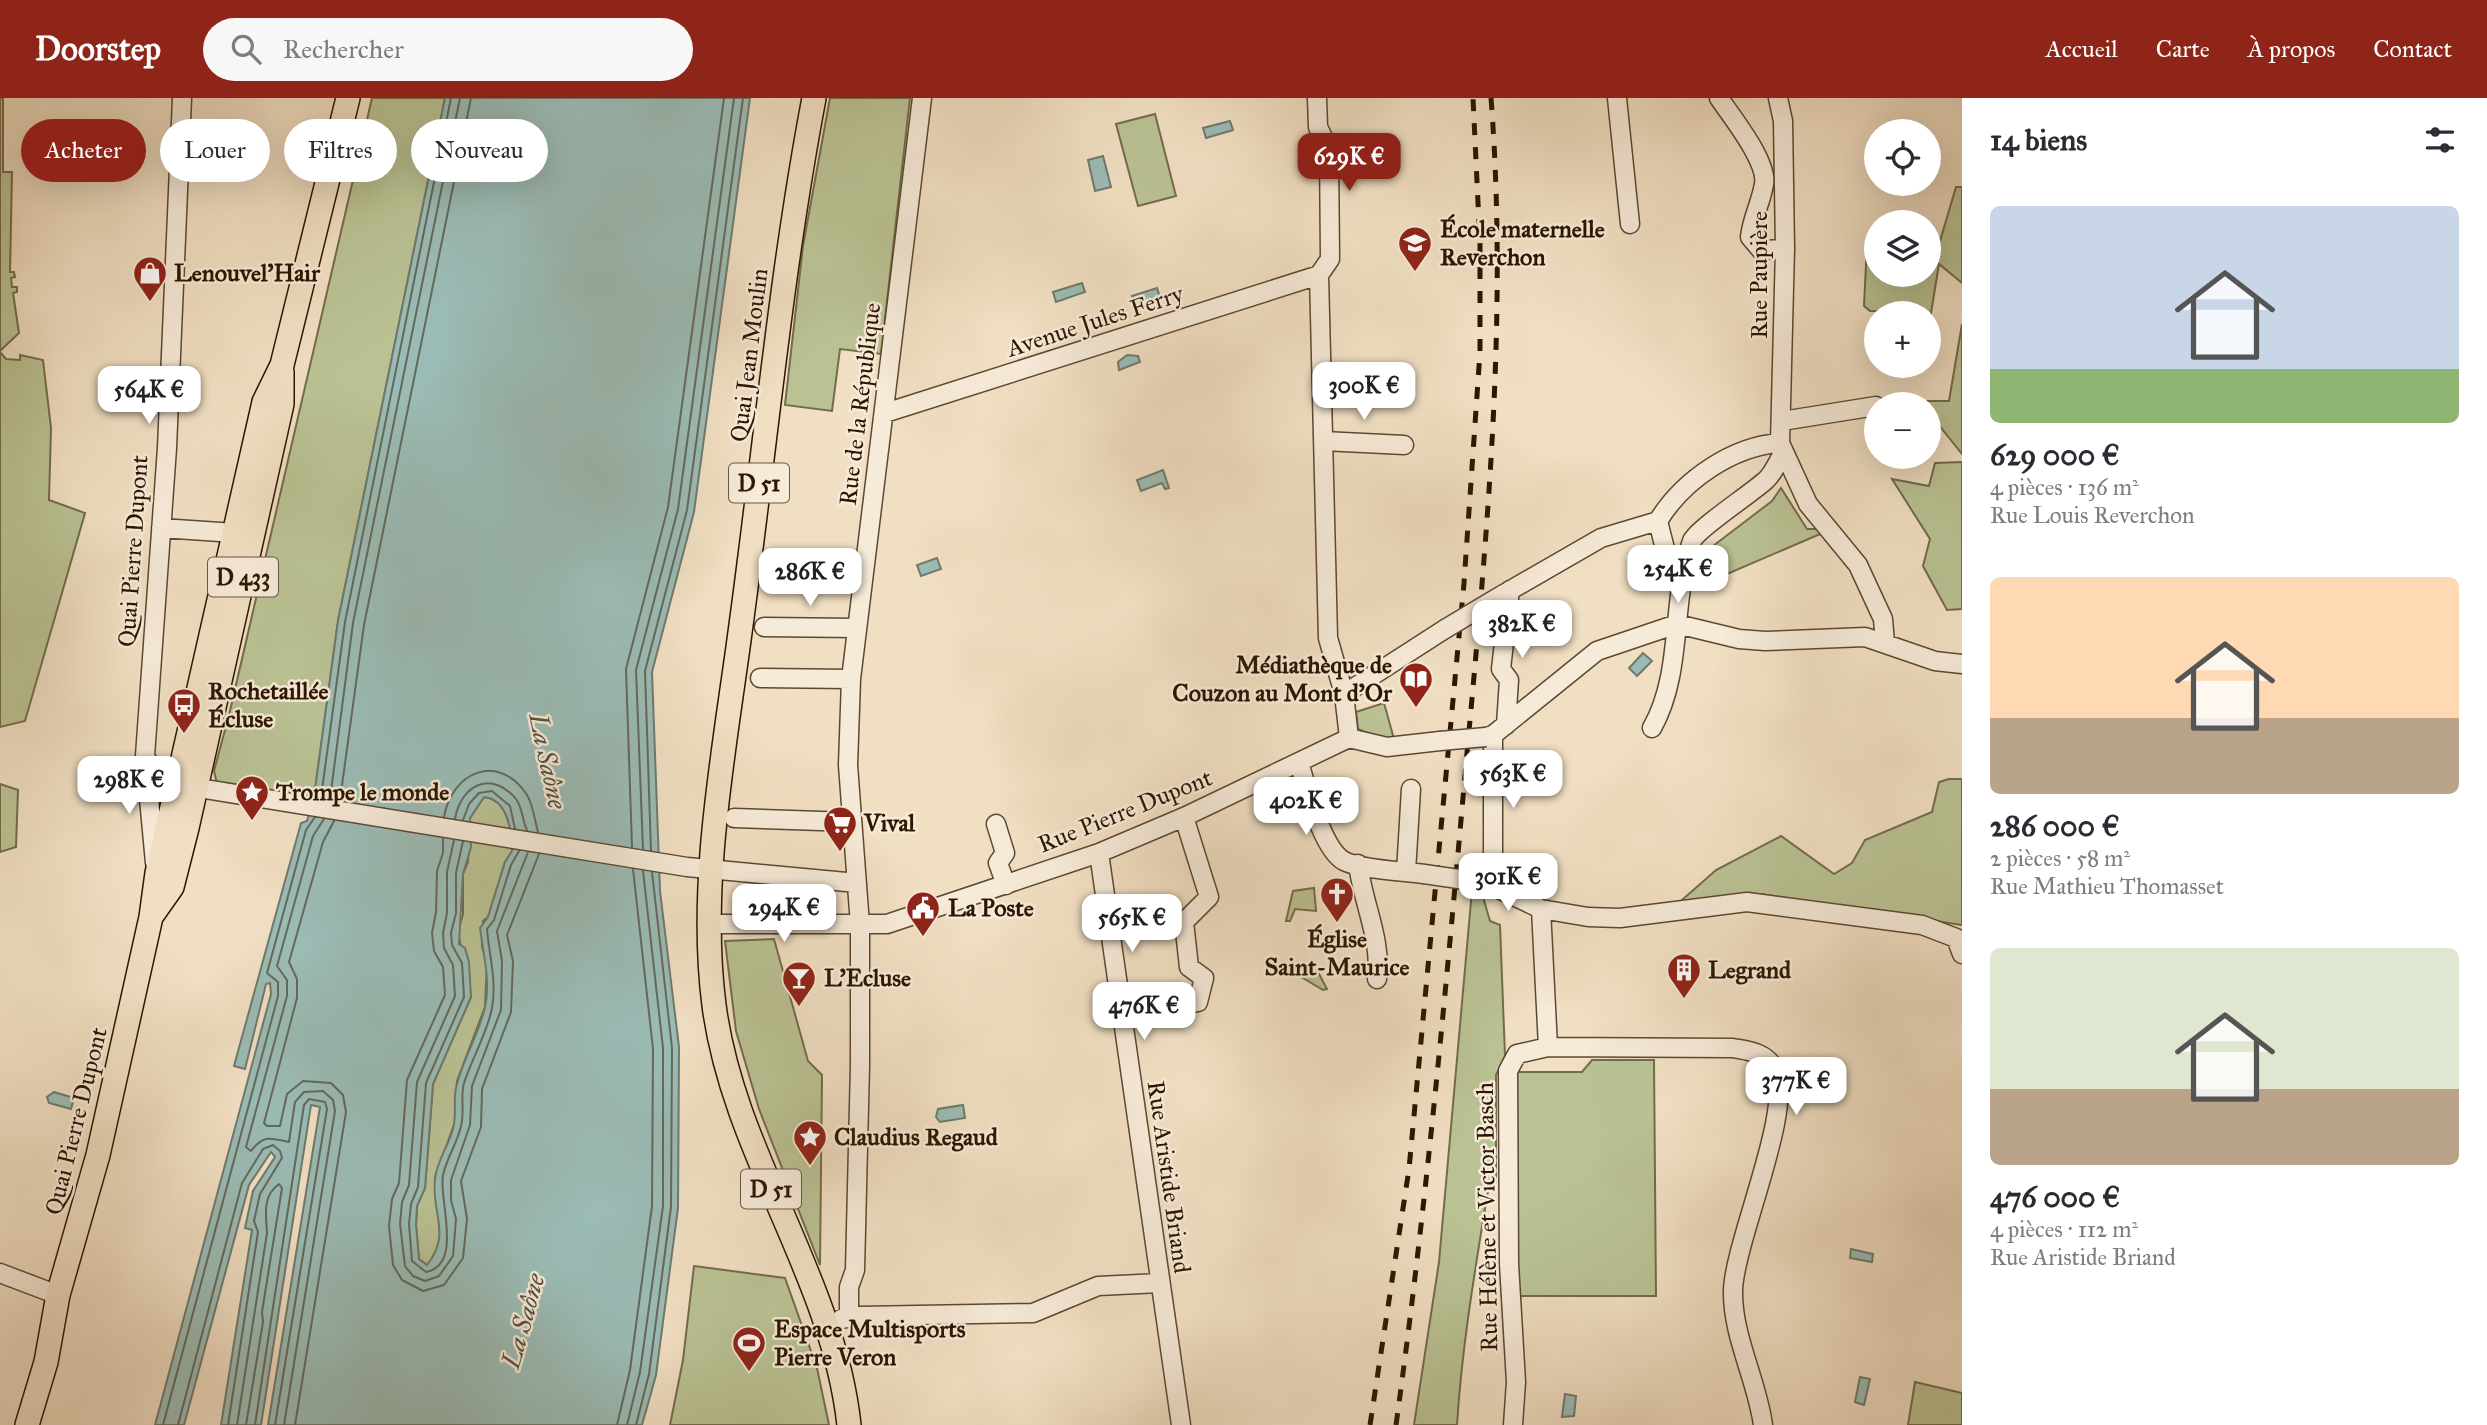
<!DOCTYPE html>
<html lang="fr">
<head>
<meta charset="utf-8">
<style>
	body { margin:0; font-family:"IM FELL Great Primer",serif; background:#f7f7f7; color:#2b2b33; height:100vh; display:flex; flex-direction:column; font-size:26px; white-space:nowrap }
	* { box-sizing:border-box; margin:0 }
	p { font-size:23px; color:#7c7c81 }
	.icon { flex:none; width:38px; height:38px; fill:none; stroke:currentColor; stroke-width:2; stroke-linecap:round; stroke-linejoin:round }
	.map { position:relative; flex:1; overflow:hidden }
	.panel { display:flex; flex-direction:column; background:#fff; width:525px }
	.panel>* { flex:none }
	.guide { position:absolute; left:21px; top:21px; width:665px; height:63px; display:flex; gap:14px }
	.tools { position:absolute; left:1864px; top:21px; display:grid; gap:14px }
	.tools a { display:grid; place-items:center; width:77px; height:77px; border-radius:50%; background:#fff; box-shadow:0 7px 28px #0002; font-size:35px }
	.price { position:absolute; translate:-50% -60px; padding:0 16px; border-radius:14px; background:#fff; color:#222; font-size:23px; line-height:46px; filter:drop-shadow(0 2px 4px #0008) }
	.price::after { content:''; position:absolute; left:50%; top:42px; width:21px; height:16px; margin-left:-10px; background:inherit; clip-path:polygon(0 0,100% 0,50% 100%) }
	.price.on { background:#8f2418; color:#fff }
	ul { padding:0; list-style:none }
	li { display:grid; align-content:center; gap:14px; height:371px; padding:0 28px }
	li span { display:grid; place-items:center; height:217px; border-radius:10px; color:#555 }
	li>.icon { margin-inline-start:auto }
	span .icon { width:126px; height:126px; fill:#fffc; stroke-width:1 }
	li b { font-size:30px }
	h2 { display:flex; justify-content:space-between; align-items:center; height:84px; padding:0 28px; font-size:30px }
	.tag { padding:0 24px; border-radius:32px; background:#fff; box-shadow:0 7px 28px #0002; font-size:24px; line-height:63px }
	.tag.on { background:#8f2418; color:#fff }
	header { display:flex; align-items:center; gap:42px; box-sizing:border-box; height:98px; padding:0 35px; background:#8f2418; color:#fff }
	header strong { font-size:33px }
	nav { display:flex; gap:38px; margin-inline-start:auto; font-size:24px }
	.search { width:490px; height:63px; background:#f7f7f7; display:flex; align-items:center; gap:18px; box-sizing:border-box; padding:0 24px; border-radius:38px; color:#7c7c81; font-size:26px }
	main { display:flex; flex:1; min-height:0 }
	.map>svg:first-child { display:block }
	.green { fill:#bac294; stroke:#726c4a; stroke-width:2 }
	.water { fill:#9bbcb6; stroke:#6e7a6d; stroke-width:2; fill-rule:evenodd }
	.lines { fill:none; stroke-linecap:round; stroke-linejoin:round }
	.shore { stroke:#63695b; stroke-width:2 }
	.minor-casing { stroke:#5c4831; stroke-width:21 }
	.major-casing { stroke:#2b1600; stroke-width:26 }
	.minor { stroke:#f6ead8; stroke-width:18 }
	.major { stroke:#f1dfc3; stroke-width:23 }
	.rail { stroke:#2b1600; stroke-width:5; stroke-dasharray:12 12; stroke-linecap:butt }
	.minor-bridge-casing { stroke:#5c4831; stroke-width:21; stroke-linecap:butt }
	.minor-bridge { stroke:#f6ead8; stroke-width:18 }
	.labels { text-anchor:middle; stroke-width:5; stroke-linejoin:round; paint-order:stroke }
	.shield { fill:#f6ead8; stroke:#685641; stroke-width:2 }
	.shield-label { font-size:23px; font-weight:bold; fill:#2b1600 }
	.poi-label { font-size:24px; font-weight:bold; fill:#2b1600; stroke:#f6ead8; text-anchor:start }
	.street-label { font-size:24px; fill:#2b1600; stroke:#f6ead8 }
	.water-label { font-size:26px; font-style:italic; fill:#525040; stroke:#f6ead8 }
</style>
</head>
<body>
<header>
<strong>Doorstep</strong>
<div class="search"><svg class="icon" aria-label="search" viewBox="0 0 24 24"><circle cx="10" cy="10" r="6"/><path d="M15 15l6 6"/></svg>Rechercher</div>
<nav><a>Accueil</a><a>Carte</a><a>À propos</a><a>Contact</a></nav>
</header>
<main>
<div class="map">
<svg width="1962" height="1327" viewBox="0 0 1962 1327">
	<rect width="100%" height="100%" fill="#f1dfc3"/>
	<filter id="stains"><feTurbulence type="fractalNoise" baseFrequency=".00286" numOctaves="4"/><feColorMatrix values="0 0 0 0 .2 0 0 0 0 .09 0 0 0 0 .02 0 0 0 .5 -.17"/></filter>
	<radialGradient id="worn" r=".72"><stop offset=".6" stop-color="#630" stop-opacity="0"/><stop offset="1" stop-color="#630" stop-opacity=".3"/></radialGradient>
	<path class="green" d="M0 0H3V74H12L10 174H14L15 179 11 180 12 189H17V194L13 195 19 235 0 253Z
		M372 0H445L338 523 314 699 217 686 214 673 229 617Z
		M830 0H910L881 256 840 251 832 313 785 307 803 148Z
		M1155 16 1176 98 1138 108 1116 26Z
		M1956 89H1962V185L1939 166 1929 227 1928 215 1870 213 1864 208 1867 146H1876V177H1928L1929 144 1940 143Z
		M1962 226V356L1938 326 1926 303H1949Z
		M0 254 6 261 20 262V257L43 262 51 330 49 402 85 415 25 623 0 629Z
		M1962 364V511L1947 512 1923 468 1930 441 1892 381 1929 388 1935 365Z
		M1781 390 1807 431H1821L1825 434 1692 491 1696 473H1707L1713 448 1772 403Z
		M1384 605 1394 641H1380L1358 631 1356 614Z
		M1949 681H1962V827L1761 796 1674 809 1716 772 1781 738 1834 776 1852 765 1865 742 1932 714 1939 684Z
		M0 686 18 692 16 749 0 754Z
		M1286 690 1298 694 1304 706 1281 702 1279 696 1287 695Z
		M484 699C508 701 512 734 513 753L505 764 488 819 483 823 482 849 487 863 485 909 457 983 455 1024 435 1079 440 1137 437 1155 427 1167 419 1161 416 1127 417 1108 425 1090 433 986 471 899 458 834 463 816V776L468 764 470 720Z
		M1314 790 1316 813 1295 811 1290 823H1286L1293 793Z
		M1472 792 1485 794 1483 799 1490 823 1500 827 1505 958 1496 977V1084L1489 1086C1476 1166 1462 1246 1457 1327H1414L1439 1164Z
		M774 841 808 963 822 977 820 1167 759 1011 736 933 725 843Z
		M1317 872 1327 891 1323 892 1303 880Z
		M1592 962H1654L1656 1198H1518L1517 974H1582Z
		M694 1168 785 1180 817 1270 829 1327H670L683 1262Z
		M1915 1284 1962 1295V1327H1908Z"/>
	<path class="water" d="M445 0H750L694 414 652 574 660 793 679 949 678 1110 656 1277 642 1327H268L320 1009 311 1007 261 1327H221L252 1132 245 1130 253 1093 275 1059 271 1054 249 1087 184 1327H155L271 896 270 885 266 886 245 971 234 968 301 725 307 723 314 699 338 523ZM484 699C508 701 512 734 512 753L505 764 488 819 480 830C483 856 491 883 485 909 479 937 462 962 456 990 453 1003 457 1016 453 1031 448 1049 437 1062 435 1081 431 1116 452 1135 427 1167L419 1161 416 1127 417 1108 425 1090 433 986 471 899 469 864 465 850 459 846 463 776 471 749 470 720Z
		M1230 23 1233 32 1206 40 1203 30Z
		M1103 58 1111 89 1095 93 1088 62Z
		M1082 185 1085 194 1056 204 1053 194Z
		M1157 190 1160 199 1135 208 1132 198Z
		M1127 257 1138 258 1140 264 1119 272 1118 264Z
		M1163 372 1169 390 1165 391 1162 385 1141 393 1137 382Z
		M937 460 941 471 921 478 917 467Z
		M1643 555 1652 563 1637 578 1629 570Z
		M54 994 74 1000 71 1011 49 1005 47 999Z
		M963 1007 965 1020 940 1024 936 1019 938 1011Z
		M1851 1151 1873 1156 1872 1164 1850 1160Z
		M1860 1279 1870 1281 1864 1307 1855 1304Z
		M1565 1296 1576 1298 1574 1318 1562 1319Z"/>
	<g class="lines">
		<path class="shore" d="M321 699 345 524 451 0
			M330 701 353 525 460 0
			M340 702 364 527 471 0
			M444 719C452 673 499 654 527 697 533 707 535 723 538 734
			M455 721C461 686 492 672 516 701 523 710 522 723 527 732
			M463 722 469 706 479 695 492 693 510 708 515 731
			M443 740V755L437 773 436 814 432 835 434 853 443 869 445 897 407 982 399 1085 392 1101 389 1128 393 1167 402 1182 423 1193 444 1187 463 1160 467 1121 461 1083 481 1029 482 991 511 914 513 863 507 837 539 756
			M454 742 447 774V815L443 835 444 850 453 867 455 898 417 984 409 1087 402 1104 400 1126 405 1168 413 1178 425 1183 439 1178 453 1158 456 1121 451 1102V1082L470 1027 472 988 501 912 502 863 497 833 528 754
			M463 743 456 775V815L451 835 452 847 462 865 464 899 426 985 418 1089 411 1106 409 1126 412 1163 426 1174C464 1167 438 1100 443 1077 447 1059 457 1046 461 1028 465 1013 460 999 464 985 472 960 487 936 492 910 497 883 489 857 487 831L494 822 511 767 519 753
			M632 749 626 571 668 409 724 0
			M643 751 636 572 678 411 734 0
			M651 753 645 573 687 412 743 0
			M163 1327 278 898V884L267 875 306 732 315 719
			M178 1327 242 1085 263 1051 273 1047 280 1053 282 1060 260 1096 254 1123 258 1134 228 1327
			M237 1327 267 1135C266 1117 262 1098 279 1086L282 1090 262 1214 263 1224 246 1327
			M255 1327 304 1007 309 1001 325 1004 327 1011 275 1327
			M284 1327 335 1013 333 1002 323 993 304 994 295 1004 289 1044C272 1041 265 1035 251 1053L246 1049 287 898V882L277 868 313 738 324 721
			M295 1327 346 1014 343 997 331 985 303 983 287 996 280 1028H267L264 1025 297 900V881L289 864 323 744 334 723
			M617 1327 630 1272 652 1108 653 951 633 771
			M627 1327 640 1274 663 1108V950L643 773
			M636 1327 649 1276 671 1109 672 950 652 774"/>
		<g class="minor-casing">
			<path id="minor" d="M1317 0 1318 29 1329 52 1330 161 1319 177
				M1617 0 1630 126
				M1719 0C1732 19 1768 64 1764 86 1761 105 1752 120 1750 139L1761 152 1785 151
				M1778 0 1783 23 1785 151 1780 345 1808 406 1858 467 1883 521 1885 545
				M1319 177 1328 540 1344 596 1349 640
				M885 315 1319 177
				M1782 323 1876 308
				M1323 343 1404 347
				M1658 423 1673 483 1682 485
				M161 430 235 435
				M1502 497 1601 440 1658 423C1683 382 1733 348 1780 345
				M764 529 856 530
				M760 580 851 581
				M1344 596 1445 531
				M1506 627 1509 582 1501 571 1510 492
				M1652 630C1684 573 1670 504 1692 443 1697 431 1752 395 1766 382 1773 376 1778 364 1783 355
				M1493 637V786
				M1486 639 1493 637 1597 553 1677 526 1739 541 1765 543 1865 539 1935 563 1962 566
				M145 659 159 679 168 685 687 769 857 785
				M1299 665C1307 689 1322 751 1344 763 1362 772 1403 773 1424 776
				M734 720 850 724
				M996 726 1005 755 998 765 1006 787
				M1099 755 1181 1327
				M155 765 145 658 167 350 182 0
				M1358 766C1363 806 1382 841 1377 881
				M1406 774 1411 691
				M1486 785 1541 811 1588 819 1620 820 1747 804 1922 827 1956 840 1962 856
				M708 826H887L1099 755 1184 719 1349 640 1387 649 1440 643
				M1121 919 1198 904 1204 880 1189 869 1184 824 1209 799 1184 719
				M1548 949 1733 950C1749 953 1765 954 1774 970 1796 1007 1735 1141 1733 1192 1732 1238 1757 1282 1763 1327
				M0 1175 58 1197
				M849 1219V1189L855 1172 860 967V827L848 667 851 581 922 0
				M841 1221 860 1218 1033 1215 1098 1188 1160 1185
				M1513 1327 1516 1284 1509 1166 1508 973 1517 956 1548 949 1541 811"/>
		</g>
		<g class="major-casing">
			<path id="major" d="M814 0C781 174 765 351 741 527 725 650 698 783 714 907 733 1055 833 1178 849 1327
				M153 816 172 789 187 730 282 306V274
				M27 1327 46 1264 58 1197 98 1057 151 819 157 775 264 304 282 267 348 0"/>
		</g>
		<use href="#minor" class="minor"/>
		<use href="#major" class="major"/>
		<path class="rail" d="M1370 1327 1409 1071 1464 485 1480 254V146L1473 0
			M1396 1327C1427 1103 1447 879 1467 655 1487 436 1508 219 1491 0"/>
		<g class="minor-bridge-casing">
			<path id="minor-bridge" d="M1445 531 1502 497
				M1440 643 1486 639
				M1424 776 1486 785"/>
		</g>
		<use href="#minor-bridge" class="minor-bridge"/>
	</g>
	<defs>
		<g id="school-pin" transform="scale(1.75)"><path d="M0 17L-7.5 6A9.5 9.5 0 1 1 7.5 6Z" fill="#8f2418" stroke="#f6ead8"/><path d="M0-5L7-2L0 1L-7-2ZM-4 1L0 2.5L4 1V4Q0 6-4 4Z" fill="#fff"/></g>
		<g id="shop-pin" transform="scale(1.75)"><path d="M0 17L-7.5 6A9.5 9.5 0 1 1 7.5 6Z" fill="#8f2418" stroke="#f6ead8"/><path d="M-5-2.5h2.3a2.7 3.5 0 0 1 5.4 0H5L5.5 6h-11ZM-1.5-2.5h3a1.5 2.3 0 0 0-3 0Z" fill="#fff"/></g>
		<g id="library-pin" transform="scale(1.75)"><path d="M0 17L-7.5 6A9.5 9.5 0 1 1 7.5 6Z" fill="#8f2418" stroke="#f6ead8"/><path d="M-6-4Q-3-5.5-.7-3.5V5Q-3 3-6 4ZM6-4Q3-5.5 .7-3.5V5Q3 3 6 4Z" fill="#fff"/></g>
		<g id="bus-pin" transform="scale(1.75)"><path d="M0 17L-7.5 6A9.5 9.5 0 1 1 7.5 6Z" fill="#8f2418" stroke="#f6ead8"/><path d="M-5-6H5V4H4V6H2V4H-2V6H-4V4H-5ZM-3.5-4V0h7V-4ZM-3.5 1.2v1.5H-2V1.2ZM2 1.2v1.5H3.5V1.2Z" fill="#fff"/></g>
		<g id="sight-pin" transform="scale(1.75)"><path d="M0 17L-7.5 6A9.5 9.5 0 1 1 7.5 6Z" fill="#8f2418" stroke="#f6ead8"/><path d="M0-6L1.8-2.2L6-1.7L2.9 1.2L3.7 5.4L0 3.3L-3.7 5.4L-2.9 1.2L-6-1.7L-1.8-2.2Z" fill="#fff"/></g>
		<g id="supermarket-pin" transform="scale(1.75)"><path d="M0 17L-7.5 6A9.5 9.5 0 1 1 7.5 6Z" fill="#8f2418" stroke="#f6ead8"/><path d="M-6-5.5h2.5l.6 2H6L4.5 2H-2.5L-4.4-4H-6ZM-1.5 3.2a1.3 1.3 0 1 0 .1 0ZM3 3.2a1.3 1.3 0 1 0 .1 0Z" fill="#fff"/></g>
		<g id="church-pin" transform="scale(1.75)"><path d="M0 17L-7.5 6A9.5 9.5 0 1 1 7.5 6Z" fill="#8f2418" stroke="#f6ead8"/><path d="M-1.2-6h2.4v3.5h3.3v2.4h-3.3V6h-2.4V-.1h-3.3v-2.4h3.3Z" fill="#fff"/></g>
		<g id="civic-pin" transform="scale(1.75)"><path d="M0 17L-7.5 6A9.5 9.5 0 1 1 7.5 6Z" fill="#8f2418" stroke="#f6ead8"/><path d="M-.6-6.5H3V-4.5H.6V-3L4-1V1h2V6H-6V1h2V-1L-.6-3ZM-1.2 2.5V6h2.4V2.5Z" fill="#fff"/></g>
		<g id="building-pin" transform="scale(1.75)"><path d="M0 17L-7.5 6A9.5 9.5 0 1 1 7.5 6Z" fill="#8f2418" stroke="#f6ead8"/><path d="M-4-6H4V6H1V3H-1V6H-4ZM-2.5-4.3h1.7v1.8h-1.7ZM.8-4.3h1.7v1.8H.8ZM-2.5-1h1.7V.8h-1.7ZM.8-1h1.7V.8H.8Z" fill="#fff"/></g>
		<g id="bar-pin" transform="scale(1.75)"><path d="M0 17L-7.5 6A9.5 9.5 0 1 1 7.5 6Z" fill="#8f2418" stroke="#f6ead8"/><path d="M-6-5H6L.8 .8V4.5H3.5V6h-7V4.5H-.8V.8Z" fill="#fff"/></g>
		<g id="stadium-pin" transform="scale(1.75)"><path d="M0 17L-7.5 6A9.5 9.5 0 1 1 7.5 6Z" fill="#8f2418" stroke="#f6ead8"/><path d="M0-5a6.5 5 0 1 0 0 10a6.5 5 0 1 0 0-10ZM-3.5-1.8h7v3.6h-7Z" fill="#fff"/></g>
	</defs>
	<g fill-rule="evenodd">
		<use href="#school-pin" x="1415" y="145"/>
		<use href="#shop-pin" x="150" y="175"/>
		<use href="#library-pin" x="1416" y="581"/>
		<use href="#bus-pin" x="184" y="607"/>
		<use href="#sight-pin" x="252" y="694"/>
		<use href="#supermarket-pin" x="840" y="725"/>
		<use href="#church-pin" x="1337" y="796"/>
		<use href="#civic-pin" x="923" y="810"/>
		<use href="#building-pin" x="1684" y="872"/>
		<use href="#bar-pin" x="799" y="880"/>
		<use href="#sight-pin" x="810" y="1039"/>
		<use href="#stadium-pin" x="749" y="1245"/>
	</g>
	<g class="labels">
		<g class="shield">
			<rect x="729" y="365.5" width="60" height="39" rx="5"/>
			<rect x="208" y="459.5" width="70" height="39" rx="5"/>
			<rect x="741" y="1071.5" width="60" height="39" rx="5"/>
		</g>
		<g class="shield-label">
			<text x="759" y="393">D 51</text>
			<text x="243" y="487">D 433</text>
			<text x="771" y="1099">D 51</text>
		</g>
		<g class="poi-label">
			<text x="1440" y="139">École maternelle<tspan x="1440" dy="28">Reverchon</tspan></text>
			<text x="174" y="183">Lenouvel'Hair</text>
			<text x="1392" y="575" text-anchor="end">Médiathèque de<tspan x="1392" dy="28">Couzon au Mont d'Or</tspan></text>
			<text x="208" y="601">Rochetaillée<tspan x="208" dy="28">Écluse</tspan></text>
			<text x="276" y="702">Trompe le monde</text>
			<text x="864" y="733">Vival</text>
			<text x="948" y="818">La Poste</text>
			<text x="1337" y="849" text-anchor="middle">Église<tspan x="1337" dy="28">Saint-Maurice</tspan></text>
			<text x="1708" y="880">Legrand</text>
			<text x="824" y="888">L'Ecluse</text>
			<text x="834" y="1047">Claudius Regaud</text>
			<text x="774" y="1239">Espace Multisports<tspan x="774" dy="28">Pierre Veron</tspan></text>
		</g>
		<g class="street-label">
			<text transform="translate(1759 177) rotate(-90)" y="8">Rue Paupière</text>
			<text transform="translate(1095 223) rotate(-18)" y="8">Avenue Jules Ferry</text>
			<text transform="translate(749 257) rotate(-83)" y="8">Quai Jean Moulin</text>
			<text transform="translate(860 306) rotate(-83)" y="8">Rue de la République</text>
			<text transform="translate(133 453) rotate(-86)" y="8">Quai Pierre Dupont</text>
			<text transform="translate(1125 713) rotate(-22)" y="8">Rue Pierre Dupont</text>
			<text transform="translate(76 1023) rotate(-76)" y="8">Quai Pierre Dupont</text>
			<text transform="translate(1169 1079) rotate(82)" y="8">Rue Aristide Briand</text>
			<text transform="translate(1487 1119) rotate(-91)" y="8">Rue Hélène et Victor Basch</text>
		</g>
		<g class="water-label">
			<text transform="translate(548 663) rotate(78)" y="9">La Saône</text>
			<text transform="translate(523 1223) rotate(-74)" y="9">La Saône</text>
		</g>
	</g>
	<rect width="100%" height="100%" filter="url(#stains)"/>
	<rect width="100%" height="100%" fill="url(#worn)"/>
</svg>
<div class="tools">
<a><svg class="icon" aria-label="locate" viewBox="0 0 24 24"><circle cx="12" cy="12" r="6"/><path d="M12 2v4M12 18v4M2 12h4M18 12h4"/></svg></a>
<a><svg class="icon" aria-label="layers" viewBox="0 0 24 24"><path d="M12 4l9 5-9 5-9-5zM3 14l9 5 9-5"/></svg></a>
<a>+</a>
<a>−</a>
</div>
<b class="price on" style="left:1349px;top:95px">629K €</b>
<b class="price" style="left:1364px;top:324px">300K €</b>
<b class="price" style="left:149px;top:328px">564K €</b>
<b class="price" style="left:1678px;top:507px">254K €</b>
<b class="price" style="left:810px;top:510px">286K €</b>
<b class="price" style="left:1522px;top:562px">382K €</b>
<b class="price" style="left:1513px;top:712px">563K €</b>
<b class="price" style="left:129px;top:718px">298K €</b>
<b class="price" style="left:1306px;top:739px">402K €</b>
<b class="price" style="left:1508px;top:815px">301K €</b>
<b class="price" style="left:784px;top:846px">294K €</b>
<b class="price" style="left:1132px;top:856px">565K €</b>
<b class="price" style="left:1144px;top:944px">476K €</b>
<b class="price" style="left:1796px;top:1019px">377K €</b>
<div class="guide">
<a class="tag on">Acheter</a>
<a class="tag">Louer</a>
<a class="tag">Filtres</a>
<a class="tag">Nouveau</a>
</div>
</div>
<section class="panel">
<h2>14 biens<svg class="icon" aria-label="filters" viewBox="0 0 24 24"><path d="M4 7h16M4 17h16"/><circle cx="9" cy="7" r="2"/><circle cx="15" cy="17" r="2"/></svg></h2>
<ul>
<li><span style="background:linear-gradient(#c9d6e8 75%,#8fb573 0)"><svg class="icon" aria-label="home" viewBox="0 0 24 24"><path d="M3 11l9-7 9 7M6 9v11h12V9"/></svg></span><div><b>629 000 €</b><p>4 pièces · 136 m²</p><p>Rue Louis Reverchon</p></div></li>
<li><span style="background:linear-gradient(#ffd9b3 65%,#b9a48a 0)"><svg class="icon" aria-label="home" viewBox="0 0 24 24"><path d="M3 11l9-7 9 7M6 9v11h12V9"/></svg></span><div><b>286 000 €</b><p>2 pièces · 58 m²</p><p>Rue Mathieu Thomasset</p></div></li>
<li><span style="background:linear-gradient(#dfe7d0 65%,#b9a48a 0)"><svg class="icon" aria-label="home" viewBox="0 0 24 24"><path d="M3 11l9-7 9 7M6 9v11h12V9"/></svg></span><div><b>476 000 €</b><p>4 pièces · 112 m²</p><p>Rue Aristide Briand</p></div></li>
</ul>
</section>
</main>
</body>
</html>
